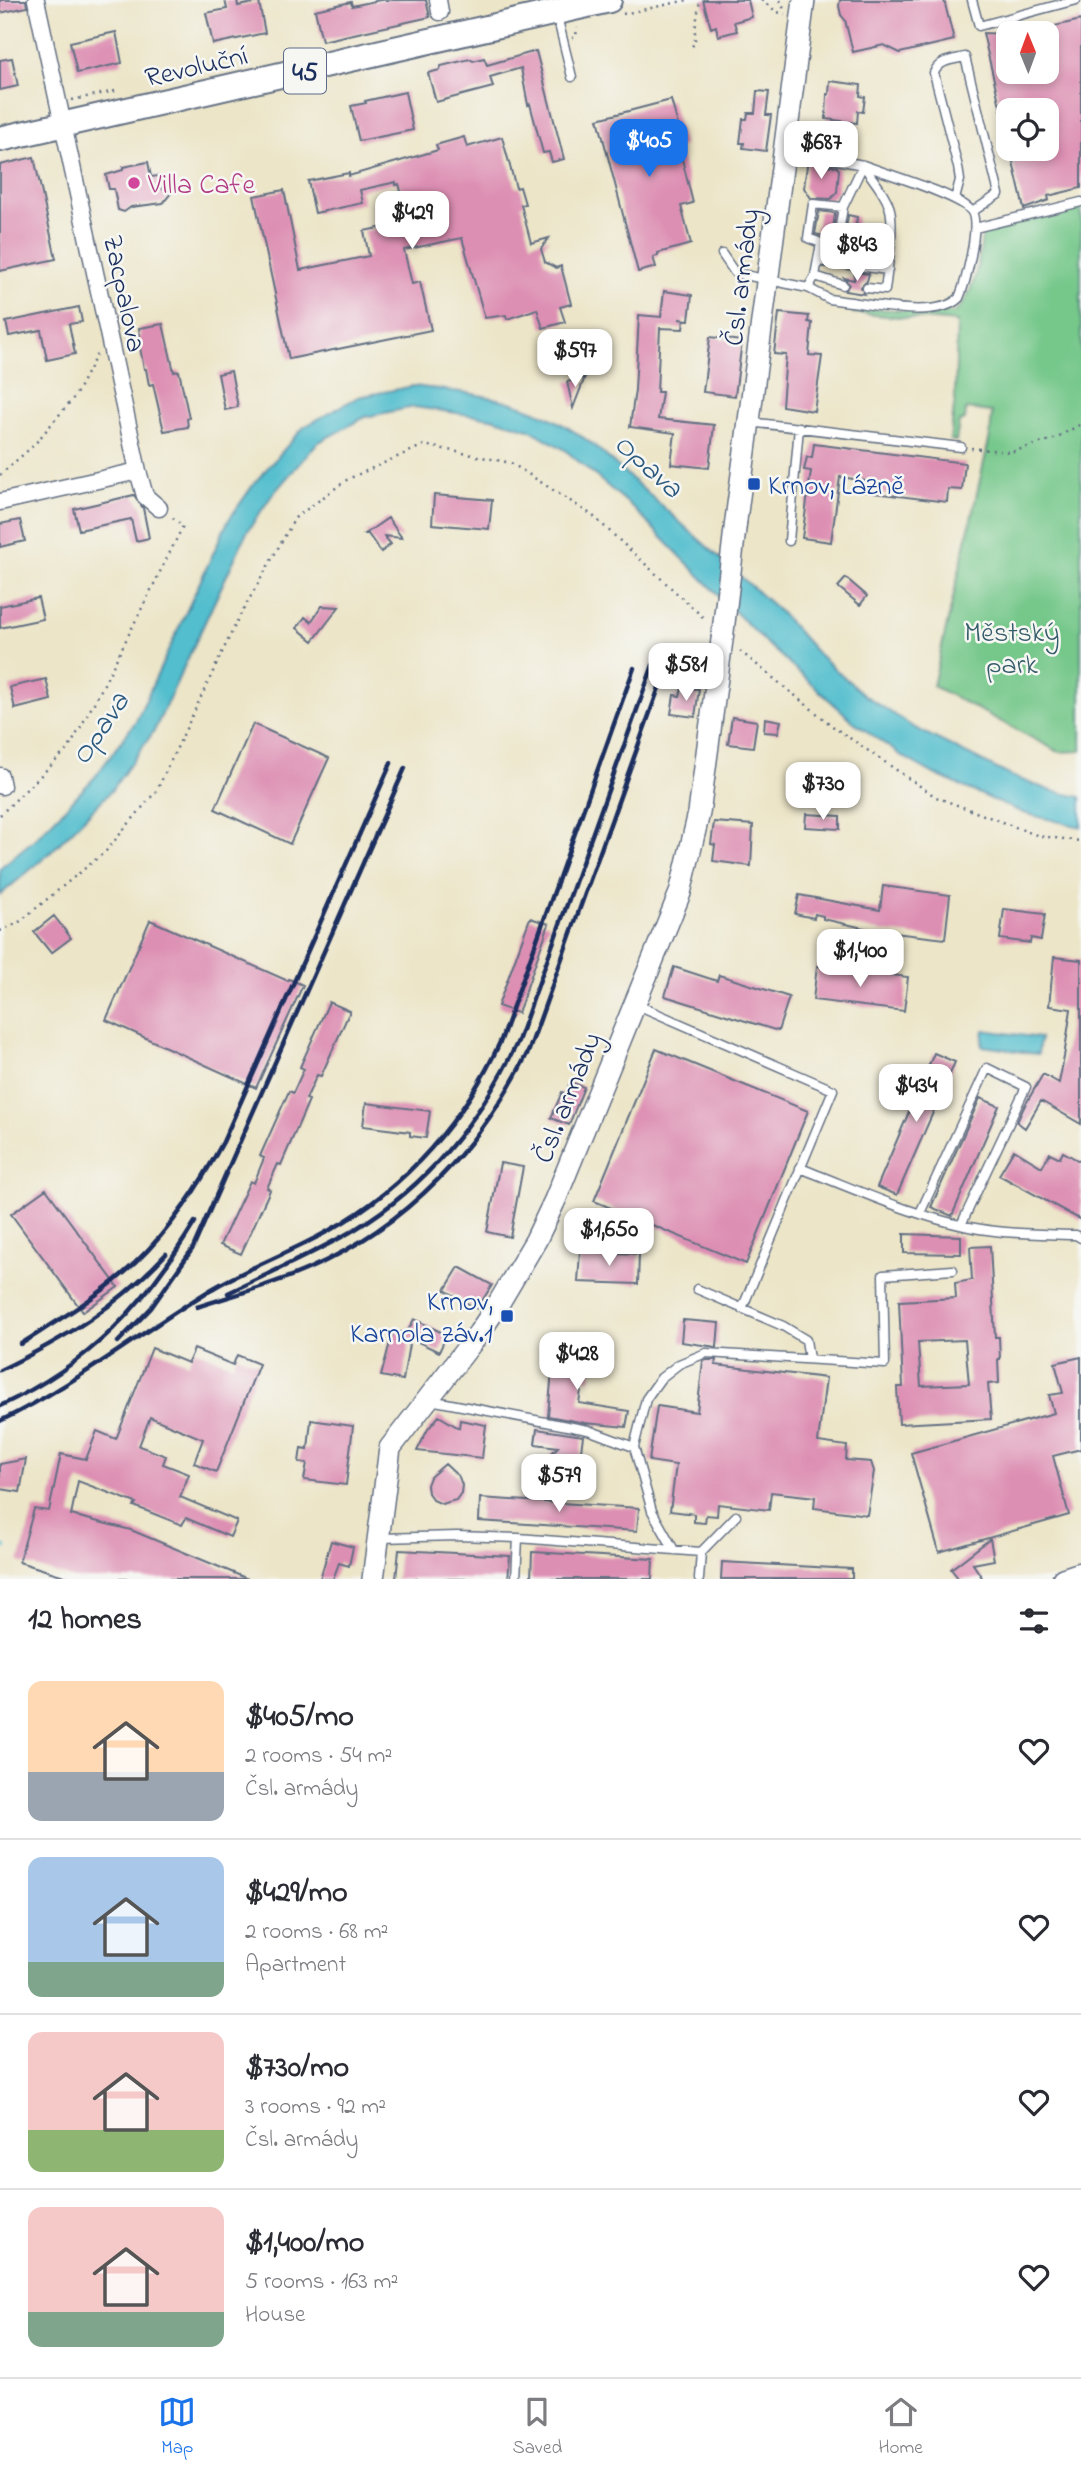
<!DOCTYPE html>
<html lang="en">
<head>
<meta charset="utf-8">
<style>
	body { margin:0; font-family:"Indie Flower",sans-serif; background:#f7f7f7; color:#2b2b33; height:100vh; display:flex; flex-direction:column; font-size:26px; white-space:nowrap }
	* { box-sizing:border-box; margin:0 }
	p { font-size:23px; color:#7c7c81 }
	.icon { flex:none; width:38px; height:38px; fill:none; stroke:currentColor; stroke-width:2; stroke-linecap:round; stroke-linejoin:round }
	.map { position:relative; height:1579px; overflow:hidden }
	.details { display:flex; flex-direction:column; background:#fff; flex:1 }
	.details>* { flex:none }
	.needle { width:46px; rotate:359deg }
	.tools { position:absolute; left:996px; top:21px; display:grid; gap:14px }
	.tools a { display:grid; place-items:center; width:63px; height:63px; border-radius:14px; background:#fff; box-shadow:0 4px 10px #0003; font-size:35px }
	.price { position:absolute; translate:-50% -60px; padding:0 16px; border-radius:14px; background:#fff; color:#222; font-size:23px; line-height:46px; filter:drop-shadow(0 2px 4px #0008) }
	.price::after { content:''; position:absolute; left:50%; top:42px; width:21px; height:16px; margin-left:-10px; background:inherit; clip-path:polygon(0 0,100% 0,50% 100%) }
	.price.on { background:#1a73e8; color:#fff }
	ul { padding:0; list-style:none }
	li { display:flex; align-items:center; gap:21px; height:175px; padding:0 28px }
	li+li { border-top:2px solid #e1e1e2 }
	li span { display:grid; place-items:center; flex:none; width:196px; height:140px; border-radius:14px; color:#555 }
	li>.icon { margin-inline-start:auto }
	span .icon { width:84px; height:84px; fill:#fffc; stroke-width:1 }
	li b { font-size:30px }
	h2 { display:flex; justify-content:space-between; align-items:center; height:84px; padding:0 28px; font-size:30px }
	.tab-bar { display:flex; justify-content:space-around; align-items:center; height:98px; border-top:2px solid #e1e1e2; background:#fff; font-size:19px; color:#7c7c81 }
	.tab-bar a { display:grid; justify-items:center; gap:4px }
	.tab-bar .on { color:#1a73e8 }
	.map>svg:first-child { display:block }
	.green { fill:#74c78a; stroke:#487b74; stroke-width:2 }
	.water { fill:#52becd; stroke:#367696; stroke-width:2 }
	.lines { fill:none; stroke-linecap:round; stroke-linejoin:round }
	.stream { stroke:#52becd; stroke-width:4.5 }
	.building { fill:#dd8fb3; fill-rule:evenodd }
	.lane-casing { stroke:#646f83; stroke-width:11 }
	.street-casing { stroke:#646f83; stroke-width:19 }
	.secondary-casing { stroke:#646f83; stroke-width:24 }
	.primary-casing { stroke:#646f83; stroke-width:28 }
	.path { stroke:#646f83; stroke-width:2.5; stroke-dasharray:2 5; stroke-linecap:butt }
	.lane { stroke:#fff; stroke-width:8 }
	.street { stroke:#fff; stroke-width:16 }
	.secondary { stroke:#fff; stroke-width:21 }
	.primary { stroke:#fff; stroke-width:24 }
	.rail { stroke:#1b2f5e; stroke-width:4.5 }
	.secondary-bridge-casing { stroke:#646f83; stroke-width:24; stroke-linecap:butt }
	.secondary-bridge { stroke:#fff; stroke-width:21 }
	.hotel-dot { fill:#d1479c; stroke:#f6f6f2; stroke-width:2.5 }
	.transit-dot { fill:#1a4fb4; stroke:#f6f6f2; stroke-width:2.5 }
	.labels { text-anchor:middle; stroke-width:5; stroke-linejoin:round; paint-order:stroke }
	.shield { fill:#f6f6f2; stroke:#5d6b8a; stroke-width:2 }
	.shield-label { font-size:26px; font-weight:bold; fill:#1b2f5e }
	.street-label { font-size:28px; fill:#1b2f5e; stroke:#f6f6f2 }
	.hotel-label { font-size:28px; fill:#b23c85; stroke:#f6f6f2; text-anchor:start }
	.transit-label { font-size:28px; fill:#164399; stroke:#f6f6f2; text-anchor:start }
	.park-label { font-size:28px; fill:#365d6b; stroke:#f6f6f2 }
	.water-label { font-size:30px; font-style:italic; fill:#2c5a7f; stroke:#f6f6f2 }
</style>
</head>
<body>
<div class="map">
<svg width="1081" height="1579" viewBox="0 0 1081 1579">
	<rect width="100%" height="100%" fill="#f6f6f2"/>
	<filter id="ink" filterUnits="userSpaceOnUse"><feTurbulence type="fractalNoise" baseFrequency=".0143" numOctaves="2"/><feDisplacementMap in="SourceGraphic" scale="14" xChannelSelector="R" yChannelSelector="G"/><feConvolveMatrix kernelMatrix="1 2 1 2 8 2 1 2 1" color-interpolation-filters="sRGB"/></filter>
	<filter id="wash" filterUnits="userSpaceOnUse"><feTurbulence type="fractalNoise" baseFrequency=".00686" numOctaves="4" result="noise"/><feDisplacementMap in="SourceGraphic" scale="28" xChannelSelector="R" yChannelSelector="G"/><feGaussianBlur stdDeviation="1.57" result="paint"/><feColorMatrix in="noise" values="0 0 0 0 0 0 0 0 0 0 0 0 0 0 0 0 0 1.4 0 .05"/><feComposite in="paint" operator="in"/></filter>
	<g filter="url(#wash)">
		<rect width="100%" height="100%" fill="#ece5c8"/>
		<path class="green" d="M1081 207V751L1059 752 933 686 990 436 992 412 966 409 965 420 959 422 956 441 950 440 955 399 957 322 853 313V308L954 313C976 295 979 258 983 231Z"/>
		<path class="water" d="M414 386C489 396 533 398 596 447L779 611 818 654 863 694 913 727 1011 776 1052 791 1081 797V827L1023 813 936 775 900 755 854 722 764 641 630 505 565 450 529 429 492 418 414 407 365 417 317 443 272 495 247 532 154 731 111 791 50 853 0 895V868L36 838 95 777 136 721 228 521 255 482 304 427 358 397Z
			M984 1030 1040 1038 1038 1054 982 1046Z"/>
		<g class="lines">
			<path class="stream" d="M0 1546 5 1547"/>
		</g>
		<g id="blocks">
			<path class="building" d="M0 0H26L27 7 0 13Z
				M225 0H237L238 6 259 2 265 33 213 44 206 13 227 9Z
				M380 0H426L430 17 322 41 315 10 351 2 352 6Z
				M703 0H748L752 17 734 22 737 31 718 36 716 26 711 28Z
				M840 0H944L954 40 900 53 884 45 853 52 845 20 841 15 839 6Z
				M1081 20V188L1048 196 1049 200 1024 209 1010 149H1046V110H1001L983 33 1008 34V72H1046V28Z
				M116 32 122 63 77 73 70 42Z
				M536 51 564 159 552 162 549 152 543 153 530 104 528 105 521 68 490 77 493 87 436 102 428 73 440 70 441 66 470 59 473 61 484 58 487 65Z
				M12 58 18 86 0 90V60Z
				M830 81 861 85 860 96 865 97 863 112 858 111 857 123 826 119 827 94H829Z
				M757 91 769 92 766 115H771L766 151 743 148 744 143H740L743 119H747L748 113H755Z
				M405 92 413 130 359 141 351 106 366 103 365 101Z
				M671 100 684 146 679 147 693 203 681 206 691 244 658 253V256L653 257 656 267 638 272 598 119Z
				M464 137 467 147 502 137 516 188 520 187 525 204 521 205 531 243 549 238 541 249 545 262 556 268 561 266 571 304 560 307 565 322 543 328 537 309 507 319 506 315 485 318 462 238 404 250 412 284 420 282 431 330 289 359 254 196 284 190 300 270 369 256 364 231 384 227 385 233 411 227 399 184 396 185V182L360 190 363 203 315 213 308 181 349 173V176L438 150 436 145Z
				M34 157 56 259 0 271V165Z
				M148 162 151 177 158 176 161 188 171 193 163 203 131 207 124 212 118 210 114 189H109L106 175 123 170V167Z
				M811 162 837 167 839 170 837 192 831 199 811 198 804 188 807 165Z
				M819 211 835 213 832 238 815 234Z
				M848 215 857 217 854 240 845 239Z
				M855 272 869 274 867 281 861 287 864 294 845 291 849 284 844 278 854 280Z
				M664 291 692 295 689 320 679 319 684 320 683 329 660 328 657 392H662L658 419 714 425 709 468 671 464 675 433 630 427 635 390 639 315 661 317Z
				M79 307 82 322 69 324 75 354 47 360 41 330 9 336 6 322Z
				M779 313 809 316 808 322 812 323 809 355 822 356 814 411 782 406 786 355 774 354Z
				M163 324 174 372 179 371 189 418 187 419 188 427 164 431 153 384 149 385 146 369H144L138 337 140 336 139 328Z
				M710 337 742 341 735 396 703 392Z
				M231 371 238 407 225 410 218 374Z
				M585 377 573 408 567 382Z
				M814 444 965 463 962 490 948 489 947 502 865 492 867 481 840 477 831 542 802 538 811 471 804 470 807 457 812 458Z
				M134 495 143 508 149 538 136 541 131 519 79 530 74 509Z
				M434 495 492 500 489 529 432 524Z
				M388 518 402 538 384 536 391 544 381 552 368 534H365Z
				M20 520 25 541 0 547V524Z
				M846 578 867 596 860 605 838 587Z
				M38 598 43 619 0 628V606Z
				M322 606 339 607 313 641 297 628 305 617 311 622Z
				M46 679 51 700 15 709 10 687Z
				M682 688 699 689 695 717 671 714 674 695 680 696Z
				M732 717 757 721 753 747 728 744Z
				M765 718 781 721 778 733 764 732Z
				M253 724 329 758 290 844 215 809Z
				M806 814 840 816V829L805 827Z
				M714 822 753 825 751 866 713 861 715 845 711 844Z
				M883 886 950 895 945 939 877 931 823 919V916L815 914 814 918 795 914 799 895 880 910Z
				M1004 909 1045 914 1041 940 1031 938 1030 943 1000 939Z
				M54 916 71 938 51 953 34 932Z
				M530 918 549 924 518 1013 498 1006Z
				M150 920 288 981 289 979 303 985 256 1088 106 1020Z
				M1054 957 1081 960V1124L1041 1101 1025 1128 1017 1122 1024 1107 1043 1074 1059 1083 1064 1057 1071 1009 1049 1006Z
				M817 966 908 977 904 1011 813 1000Z
				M674 967 717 981 719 975 789 997 778 1031 665 996Z
				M329 1002 350 1011 321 1076 317 1075 306 1099 309 1100 281 1165 278 1164 267 1188 270 1190 241 1254 220 1245 250 1181 254 1183 264 1158 260 1156 289 1091 293 1093 304 1069 300 1067Z
				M656 1049 808 1111 746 1264 594 1201Z
				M934 1053 955 1062 897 1195 877 1187Z
				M570 1082 584 1087 569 1125 551 1118 562 1092 566 1094Z
				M980 1098 999 1106 952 1216 931 1207Z
				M366 1103 430 1111 426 1138 410 1136V1132L363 1126Z
				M1014 1150 1042 1167 1050 1153 1060 1158 1063 1152 1081 1162V1220L999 1175Z
				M500 1163 523 1167 510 1237 487 1232Z
				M46 1189 118 1287 83 1312 11 1214Z
				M904 1234 961 1236V1254L904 1253Z
				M990 1246 995 1337H999L1000 1359H998L999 1383 988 1384 991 1419 899 1424 897 1387H903L899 1301 956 1298 955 1283 972 1280 970 1247ZM965 1340 969 1384 921 1386 918 1342Z
				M580 1251 639 1254 638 1284 578 1282Z
				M459 1267 492 1285 477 1309 445 1290Z
				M414 1319 447 1335 439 1352 410 1338 403 1380 381 1376 393 1331 407 1333Z
				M683 1320 719 1323 717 1347 681 1342Z
				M554 1347 584 1350V1366L592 1367 591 1379 583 1378 579 1403 629 1411 626 1427 585 1423 548 1416Z
				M152 1348 188 1363 194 1349 233 1365 237 1355 259 1364 216 1472 194 1463 203 1439 150 1417 139 1446 166 1456 163 1464 189 1474 180 1497 237 1521 230 1537 186 1518 182 1525 134 1506 136 1503 78 1481 71 1515 131 1530 248 1579H74L19 1562 34 1509 49 1511 61 1454 86 1459 97 1431 116 1439Z
				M1081 1357V1449L1053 1456 1069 1515 939 1552 911 1453 1054 1413 1049 1395 1063 1393 1055 1363Z
				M707 1360H716L715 1365 826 1378 818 1442 847 1446 846 1460 871 1462 874 1471 867 1515 814 1508 815 1497 771 1492 769 1510 718 1504 717 1516 706 1515 705 1523 694 1522V1514L670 1511 676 1465 649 1461 657 1406 697 1412 703 1361Z
				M439 1416 459 1428 460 1420 486 1425 482 1458 417 1451 428 1429Z
				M311 1420 353 1426 346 1485 304 1480 307 1463 299 1462 301 1448 308 1449Z
				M537 1429 583 1436 578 1473 546 1469 540 1464 558 1447 535 1444Z
				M26 1459 20 1492 0 1489V1464Z
				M445 1464 459 1477 462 1485 461 1493 456 1500 442 1504 433 1500 428 1493 427 1485 430 1477Z
				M480 1498 639 1508 637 1531 479 1521Z
				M990 1539 994 1560 973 1564 983 1579H959L951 1569Z
				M331 1541 353 1547 349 1566 339 1563 333 1579H320Z
				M399 1550 510 1556 508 1579H396Z
				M532 1552 653 1559 652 1579H531Z
				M722 1562 852 1569V1579H721Z"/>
		</g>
	</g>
	<g filter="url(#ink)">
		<use href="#blocks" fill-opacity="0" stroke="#646f83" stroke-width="2"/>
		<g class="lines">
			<g class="lane-casing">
				<path id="lane" d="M972 0 979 26 1076 0
					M557 16 572 77
					M785 150 863 165 843 207 837 245
					M955 199 960 180 958 167 934 73C939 60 952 60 965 57L999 194 972 212
					M843 207 813 204 808 238 821 243 890 251C895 204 890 203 863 165
					M975 228 1081 202
					M722 254 735 273 808 288 815 276 821 243
					M818 261 888 270
					M815 276 843 285
					M808 288 829 299 843 301C873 304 937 320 959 298 966 282 980 227 972 212 963 196 884 173 863 165
					M867 288 885 290 890 251
					M749 422 961 447
					M789 541 799 427
					M635 1004 833 1090 742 1309
					M800 1168C855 1189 911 1215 969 1227 1004 1234 1040 1234 1076 1235L1081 1238
					M920 1213 987 1068 1026 1087 961 1225
					M697 1289 783 1326 806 1340 809 1359
					M430 1400 588 1430 634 1447
					M381 1538 457 1536 518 1538 701 1552 736 1516
					M674 1550 652 1511 634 1447 646 1399 661 1378 679 1364 706 1353 885 1364 883 1275 953 1270
					M516 1579 518 1538
					M699 1579 701 1552"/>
			</g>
			<g class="street-casing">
				<path id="street" d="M36 0 138 471 145 496 159 508
					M438 0 440 12
					M0 502 138 471
					M0 776 2 786"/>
			</g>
			<g class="secondary-casing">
				<path id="secondary" d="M736 520 804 0
					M373 1579 390 1448 479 1333 497 1306 536 1240 555 1200 680 893 699 813 722 640
					M1063 1579 1081 1573"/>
			</g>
			<g class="primary-casing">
				<path id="primary" d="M0 139 609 0"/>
			</g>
			<path class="path" d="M761 0 777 12 785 14
				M780 0 784 9
				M623 14 688 0
				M572 38 576 37 577 27
				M692 46 695 43V30L700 0
				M72 100 120 90
				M971 448 1011 452 1054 439 1081 424
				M0 475 34 445 75 396 97 354
				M740 651 835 728 936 797 1039 836 1081 841
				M0 815 69 748 99 694 183 526 170 516
				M0 931 18 923 106 851 157 790 238 619 295 518 348 479 424 445 511 463 592 515 706 620"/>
			<use href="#lane" class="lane"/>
			<use href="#street" class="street"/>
			<use href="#secondary" class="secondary"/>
			<use href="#primary" class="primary"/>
			<path class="rail" d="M228 1293C271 1272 316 1253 357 1228 429 1184 482 1117 518 1041L653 665
				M197 1307C234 1295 272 1285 308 1269 407 1226 482 1146 529 1050L666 668
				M118 1342 151 1308 193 1248 405 768
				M21 1344C60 1319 101 1295 135 1263 172 1228 199 1186 223 1142L391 763
				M0 1370C64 1339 117 1307 166 1254
				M0 1406C91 1363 143 1307 195 1222
				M0 1421C75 1385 141 1332 212 1289 249 1267 292 1252 330 1230 407 1187 465 1119 501 1040L634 668"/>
			<g class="secondary-bridge-casing">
				<path id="secondary-bridge" d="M722 640 736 520"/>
			</g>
			<use href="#secondary-bridge" class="secondary-bridge"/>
		</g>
	</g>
	<circle class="hotel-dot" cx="134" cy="183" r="7"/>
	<g class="transit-dot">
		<rect x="747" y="477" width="14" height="14" rx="3.5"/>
		<rect x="500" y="1309" width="14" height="14" rx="3.5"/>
	</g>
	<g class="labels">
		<rect class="shield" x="284" y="48.5" width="42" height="45" rx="5"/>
		<g class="shield-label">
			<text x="305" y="80">45</text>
		</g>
		<g class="street-label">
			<text transform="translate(196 65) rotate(-13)" y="10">Revoluční</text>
			<text transform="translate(740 277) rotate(-83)" y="10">Čsl. armády</text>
			<text transform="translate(126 293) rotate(78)" y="10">Zacpalova</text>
			<text transform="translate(566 1097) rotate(-68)" y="10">Čsl. armády</text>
		</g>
		<g class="hotel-label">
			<text x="148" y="193">Villa Cafe</text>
		</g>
		<g class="transit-label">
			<text x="768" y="494">Krnov, Lázně</text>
			<text x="493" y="1310" text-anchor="end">Krnov,<tspan x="493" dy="32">Karnola záv.1</tspan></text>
		</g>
		<g class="park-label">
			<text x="1012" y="641">Městský<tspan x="1012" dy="32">park</tspan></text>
		</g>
		<g class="water-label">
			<text transform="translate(649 465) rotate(42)" y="10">Opava</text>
			<text transform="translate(99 728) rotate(-56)" y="10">Opava</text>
		</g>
	</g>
</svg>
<div class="tools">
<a><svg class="needle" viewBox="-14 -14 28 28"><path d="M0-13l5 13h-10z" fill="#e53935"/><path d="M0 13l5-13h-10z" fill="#7c7c81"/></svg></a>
<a><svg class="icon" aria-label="locate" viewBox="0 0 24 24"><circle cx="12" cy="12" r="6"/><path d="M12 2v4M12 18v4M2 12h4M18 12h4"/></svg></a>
</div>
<b class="price on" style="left:649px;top:179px">$405</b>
<b class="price" style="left:821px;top:181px">$687</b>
<b class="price" style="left:412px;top:251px">$429</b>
<b class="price" style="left:857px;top:283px">$843</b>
<b class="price" style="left:575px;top:389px">$597</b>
<b class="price" style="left:686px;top:703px">$581</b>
<b class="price" style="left:823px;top:822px">$730</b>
<b class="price" style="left:860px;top:989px">$1,400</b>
<b class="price" style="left:916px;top:1124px">$434</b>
<b class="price" style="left:609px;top:1268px">$1,650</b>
<b class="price" style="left:577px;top:1392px">$428</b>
<b class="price" style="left:559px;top:1514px">$579</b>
</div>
<section class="details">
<h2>12 homes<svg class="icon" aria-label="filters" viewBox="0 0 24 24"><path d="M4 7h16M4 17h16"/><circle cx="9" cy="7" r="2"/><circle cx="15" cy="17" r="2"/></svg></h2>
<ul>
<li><span style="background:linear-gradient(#ffd9b3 65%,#9aa5b1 0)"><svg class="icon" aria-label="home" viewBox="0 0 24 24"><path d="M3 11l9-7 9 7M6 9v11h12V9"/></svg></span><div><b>$405/mo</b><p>2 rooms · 54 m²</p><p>Čsl. armády</p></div><svg class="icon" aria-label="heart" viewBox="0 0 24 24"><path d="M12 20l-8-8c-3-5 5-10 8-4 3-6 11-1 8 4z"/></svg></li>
<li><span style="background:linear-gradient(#a9c7e8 75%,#7fa58c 0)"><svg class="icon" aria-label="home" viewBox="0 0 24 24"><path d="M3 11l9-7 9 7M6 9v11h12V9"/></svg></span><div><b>$429/mo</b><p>2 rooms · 68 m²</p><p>Apartment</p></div><svg class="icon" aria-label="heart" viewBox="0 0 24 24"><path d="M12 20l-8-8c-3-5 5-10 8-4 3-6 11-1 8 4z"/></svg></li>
<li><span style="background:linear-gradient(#f6c9c9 70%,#8fb573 0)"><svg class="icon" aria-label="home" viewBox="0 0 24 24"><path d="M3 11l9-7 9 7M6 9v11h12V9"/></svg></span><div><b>$730/mo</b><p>3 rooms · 92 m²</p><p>Čsl. armády</p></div><svg class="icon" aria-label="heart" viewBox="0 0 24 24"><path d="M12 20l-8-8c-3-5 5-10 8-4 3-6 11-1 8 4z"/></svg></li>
<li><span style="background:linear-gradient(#f6c9c9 75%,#7fa58c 0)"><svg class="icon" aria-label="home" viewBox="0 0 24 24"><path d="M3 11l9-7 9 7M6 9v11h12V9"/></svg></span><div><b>$1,400/mo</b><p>5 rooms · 163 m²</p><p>House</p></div><svg class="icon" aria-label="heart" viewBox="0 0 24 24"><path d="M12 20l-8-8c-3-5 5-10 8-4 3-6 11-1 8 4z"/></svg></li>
</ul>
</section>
<nav class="tab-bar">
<a class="on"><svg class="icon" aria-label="map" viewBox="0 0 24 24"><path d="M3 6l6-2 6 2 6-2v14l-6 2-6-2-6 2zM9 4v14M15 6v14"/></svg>Map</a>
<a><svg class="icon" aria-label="saved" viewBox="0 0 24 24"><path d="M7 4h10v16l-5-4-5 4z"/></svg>Saved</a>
<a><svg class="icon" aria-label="home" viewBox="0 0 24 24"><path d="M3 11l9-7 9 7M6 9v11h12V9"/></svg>Home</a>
</nav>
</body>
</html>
